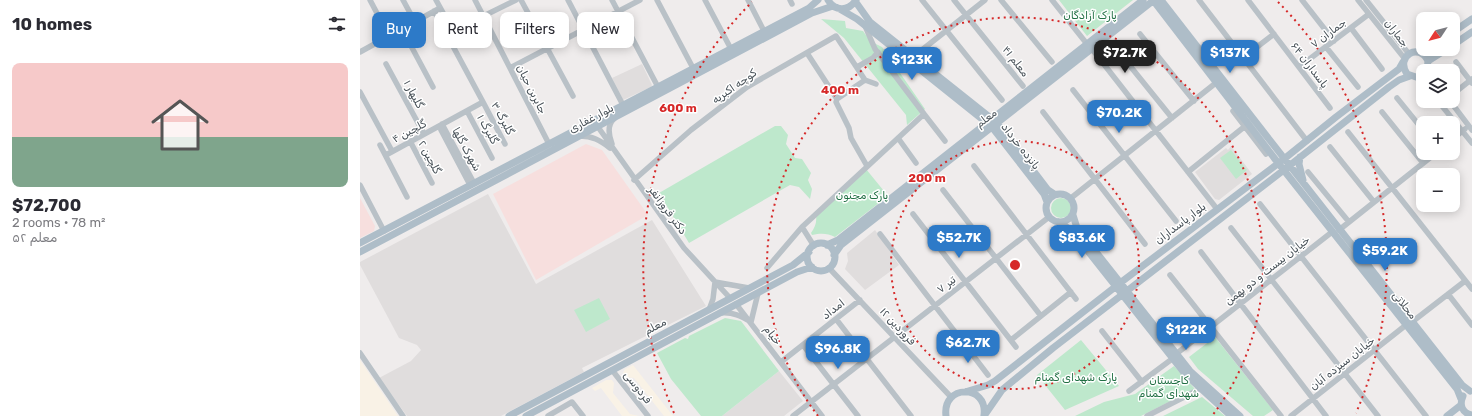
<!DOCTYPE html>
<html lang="en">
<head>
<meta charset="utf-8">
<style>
	body { margin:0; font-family:Rubik,"Noto Naskh Arabic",sans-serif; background:#f7f7f7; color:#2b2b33; height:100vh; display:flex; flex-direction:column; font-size:15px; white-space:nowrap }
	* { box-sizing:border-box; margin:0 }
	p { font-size:13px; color:#7c7c81 }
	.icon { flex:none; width:22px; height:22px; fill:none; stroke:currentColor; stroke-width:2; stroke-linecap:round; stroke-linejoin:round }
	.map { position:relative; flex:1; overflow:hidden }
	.drawer { display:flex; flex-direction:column; background:#fff; width:360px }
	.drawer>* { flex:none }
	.hud { position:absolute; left:12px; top:12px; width:380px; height:36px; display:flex; gap:8px }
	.needle { width:26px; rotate:234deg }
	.fabs { position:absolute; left:1056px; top:12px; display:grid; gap:8px }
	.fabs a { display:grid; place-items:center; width:44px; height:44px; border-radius:8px; background:#fff; box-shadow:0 2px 10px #0003; font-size:20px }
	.price { position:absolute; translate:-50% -34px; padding:0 9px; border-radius:8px; background:#2d7ac8; color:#fff; font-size:13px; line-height:26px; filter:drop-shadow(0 1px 2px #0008) }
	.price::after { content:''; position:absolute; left:50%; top:24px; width:12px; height:9px; margin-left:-6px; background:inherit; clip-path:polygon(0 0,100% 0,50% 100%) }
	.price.current { background:#222; color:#fff }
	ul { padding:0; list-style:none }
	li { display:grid; align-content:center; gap:8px; height:212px; padding:0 12px }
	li+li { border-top:1px solid #e1e1e2 }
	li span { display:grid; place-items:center; height:124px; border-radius:8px; color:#555 }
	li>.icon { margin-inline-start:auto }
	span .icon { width:72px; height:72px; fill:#fffc; stroke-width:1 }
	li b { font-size:17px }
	h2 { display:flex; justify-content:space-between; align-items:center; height:48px; padding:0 12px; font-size:17px }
	.chip { padding:0 14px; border-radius:8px; background:#fff; box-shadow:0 2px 10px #0003; font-size:14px; line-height:36px }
	.chip.current { background:#2d7ac8; color:#fff }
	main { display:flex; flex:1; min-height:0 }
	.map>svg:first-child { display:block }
	.commercial { fill:#f9f2e6 }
	.education { fill:#e0dddd }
	.medical { fill:#f7dfde }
	.green { fill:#bee8cc }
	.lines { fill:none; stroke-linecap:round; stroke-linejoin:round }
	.minor { stroke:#b9c1c7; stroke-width:5.5 }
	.major { stroke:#aebdc8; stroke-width:7 }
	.ring { fill:none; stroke:#d62828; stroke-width:2; stroke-dasharray:2 4 }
	.labels { text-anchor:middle; stroke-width:3; stroke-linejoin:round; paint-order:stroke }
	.park-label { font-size:11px; fill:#206f43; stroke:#fff }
	.street-label { font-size:11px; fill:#475057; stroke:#fff }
	.centre { fill:#d62828; stroke:#fff; stroke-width:2 }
	.ring-label { font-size:12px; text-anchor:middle; font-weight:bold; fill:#d62828; stroke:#fff; stroke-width:3; stroke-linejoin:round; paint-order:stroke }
</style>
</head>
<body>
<main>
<section class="drawer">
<h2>10 homes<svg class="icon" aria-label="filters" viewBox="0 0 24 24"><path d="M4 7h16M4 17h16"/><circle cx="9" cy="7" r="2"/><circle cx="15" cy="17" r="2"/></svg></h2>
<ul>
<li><span style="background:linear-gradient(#f6c9c9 60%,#7fa58c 0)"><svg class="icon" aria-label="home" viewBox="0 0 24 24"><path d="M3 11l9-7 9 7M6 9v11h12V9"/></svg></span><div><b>$72,700</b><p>2 rooms · 78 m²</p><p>معلم ۵۲</p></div></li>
</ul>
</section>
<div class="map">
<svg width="1112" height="416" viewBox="0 0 1112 416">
	<rect width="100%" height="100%" fill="#efecec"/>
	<path class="commercial" d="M0 360 38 416H0Z
		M273 365 313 416H304L274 378 266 377 263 373 265 369Z
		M246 380H252L254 383 253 393 270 414 279 416H262L241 388 235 391 232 388Z"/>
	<path class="education" d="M282 64 292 85 291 87 263 100 252 78Z
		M871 146 892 174 859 200 855 199 835 172 866 148 868 150Z
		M128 194 176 284 292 220 346 306 222 368 224 372 141 416H47L19 378 51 361 61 350 57 345 39 338 0 265V262Z
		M515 230 539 265 505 290 485 269 488 261 487 253Z
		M419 371 443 401 424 416H362Z"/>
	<path class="medical" d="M226 144 242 150 288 215 176 280 133 194Z
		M0 198 15 226 14 231 0 238Z"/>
	<path class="green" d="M699 0H773L727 36Z
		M461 19 485 21 486 28 503 31 510 41 522 47 565 109 547 125 546 115 484 38Z
		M415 126H421L428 135 426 144 435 158 442 159 451 173 448 180 452 189 450 199 439 187 430 185 329 243 299 193Z
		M871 150 887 170 876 179 860 158Z
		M506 169 528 196 475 237C467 233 461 233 452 235L451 233C455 227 457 223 456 215Z
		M691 208a10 10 0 1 1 20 0a10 10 0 1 1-20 0Z
		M239 298 250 319 226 332 214 310Z
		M365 318 381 321 419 371 362 416H341L311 379 297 353 325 338 328 339 329 336Z
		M855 337 913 410 904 416H893L838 369 829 357Z
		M721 340 759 386 705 410 677 375Z
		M814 366 835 389 781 416H715L744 402 775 394Z
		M842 397 865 416H803Z"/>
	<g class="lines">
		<path class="minor" d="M10 0 29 36
			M43 0 55 22
			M76 0 93 31
			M115 0 189 144
			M161 0 213 96
			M208 0 263 105
			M252 0 298 87
			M297 0 333 68
			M345 0 371 49
			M388 0 404 31
			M430 0 432 4
			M562 0 642 100
			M594 0 663 86
			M641 0 692 62
			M692 0 727 44
			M839 0 947 141
			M888 0 970 108
			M942 0 974 41
			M998 0 1045 59
			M1006 0 1049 54
			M991 28 1022 69
			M42 29 73 87
			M87 34 156 0
			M780 34 834 101
			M966 47 998 87
			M732 49 857 209
			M758 51 812 118
			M0 52 80 8
			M447 53 477 99
			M553 57 625 0
			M884 57 914 34
			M1096 62 1112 83
			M26 64 64 134
			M497 67 513 58 518 52
			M939 67 1009 14
			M150 68 280 0
			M1059 77 1063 82
			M505 80 477 99 476 102 489 128 491 138 507 166
			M713 90 816 221
			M0 92 32 151
			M1093 94 1112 79
			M1037 98 1063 130
			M1078 101 1112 143
			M1090 101 1112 130
			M123 102 145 144
			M107 111 132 158
			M873 111 906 154
			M683 112 785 244
			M1022 112 1063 163
			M564 114 585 141
			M82 124 114 183
			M238 127 324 248 370 298
			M81 130 110 185
			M988 132 1112 289
			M220 136C232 136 240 140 250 148
			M538 138 556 163
			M1093 139 1105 129
			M50 141 72 183
			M252 144C249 136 247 125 254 119
			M20 145 47 197
			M970 147 1014 202
			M26 155 123 102 74 11
			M614 166 716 299
			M828 172 884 127
			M948 172 989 222
			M274 180 331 130 387 87 476 36 505 80 516 84
			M0 185 24 231
			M583 190 681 316
			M711 198 857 82
			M900 204 1066 416
			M553 214 656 347
			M871 228 1018 416
			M979 230 1076 153
			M520 234 628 375
			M454 246 442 227 564 114 515 49 505 26
			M841 252 966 416
			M407 268 442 227
			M469 268 591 397
			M810 275 921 416
			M1088 294 1112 325
			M376 304 462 416
			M349 310 353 299 355 282 389 288
			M361 313C373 312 381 316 391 322L398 293
			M476 319 551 416
			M1052 322 1105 281
			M742 331 782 382
			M651 340 711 292
			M443 345 498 416
			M0 353 43 416
			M816 354 972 232
			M421 362 500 300
			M252 370 288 416
			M769 391 812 359
			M188 416 212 402 223 416
			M433 416 689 217
			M787 416 840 389
			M931 416 1046 325"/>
		<path class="major" d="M468 0C475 12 489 11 496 0
			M793 0 915 159 1097 389 1101 399
			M801 0 905 134 1102 385 1110 391
			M495 1 510 22 637 123 688 190 694 194
			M478 8 497 19 632 127 684 194 687 202
			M1093 32 1112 19
			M1093 45 1112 32
			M1068 61 1087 49
			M1063 75 1056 77 1047 74C1035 56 1059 42 1068 61L1067 71
			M940 157 939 164 943 180
			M686 208a14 14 0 1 1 28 0a14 14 0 1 1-28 0Z
			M713 215 717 228 830 371 880 416
			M699 222 712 231 826 375 871 416
			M0 243 449 8 458 0
			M447 257a14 14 0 1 1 28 0a14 14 0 1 1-28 0Z
			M467 245 478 240 783 0
			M0 252 452 13 473 6
			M474 255 481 245 794 0
			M605 392 628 385 635 381 764 280 924 159 976 117 1039 69 1043 62
			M1103 396C1099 405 1102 413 1112 415
			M149 416 433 265 449 252
			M166 416 437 272 452 267
			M586 416C582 384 628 384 624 415
			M624 416 642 390 693 348 929 166 1029 87 1039 80 1050 76
			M1087 416 1101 405"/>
	</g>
	<g class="ring">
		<circle cx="655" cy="265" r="124"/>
		<path d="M458 416A248 248 0 1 1 852 416"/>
		<path d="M314 413A372 372 0 0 1 392 2M918 2A372 372 0 0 1 996 413"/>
	</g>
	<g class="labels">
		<g class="park-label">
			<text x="730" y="19">پارک آزادگان</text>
			<text x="502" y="199">پارک مجنون</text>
			<text x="716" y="381">پارک شهدای گمنام</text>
			<text x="809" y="384">کاجستان<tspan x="809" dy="13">شهدای گمنام</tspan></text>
		</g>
		<g class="street-label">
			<text transform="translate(968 33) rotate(-37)" y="4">جماران ۷</text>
			<text transform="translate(1037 33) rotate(52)" y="4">جماران</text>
			<text transform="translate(656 61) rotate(52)" y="4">معلم ۴۱</text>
			<text transform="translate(950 65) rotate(53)" y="4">پاسداران ۶۴</text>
			<text transform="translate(374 86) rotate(-35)" y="4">کوچه اکبریه</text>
			<text transform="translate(172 89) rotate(63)" y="4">جابربن حیان</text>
			<text transform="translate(54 94) rotate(62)" y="4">گلبهار ۱</text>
			<text transform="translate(143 118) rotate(62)" y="4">گلبرگ ۳</text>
			<text transform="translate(231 118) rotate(-28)" y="4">بلوار غفاری</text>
			<text transform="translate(626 118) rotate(-38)" y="4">معلم</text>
			<text transform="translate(128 129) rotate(61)" y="4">گلبرگ ۱</text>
			<text transform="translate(49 131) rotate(-28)" y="4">گلچین ۴</text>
			<text transform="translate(661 146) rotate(52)" y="4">پانزده خرداد</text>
			<text transform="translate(107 149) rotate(61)" y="4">شهرک گلها</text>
			<text transform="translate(70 157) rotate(62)" y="4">گلچین ۲</text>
			<text transform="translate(308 210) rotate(54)" y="4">دکتر فروزانفر</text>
			<text transform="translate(820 223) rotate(-37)" y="4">بلوار پاسداران</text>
			<text transform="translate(907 270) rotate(-38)" y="4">خیابان بیست و دو بهمن</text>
			<text transform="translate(586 284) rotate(-37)" y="4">۷ تیر</text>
			<text transform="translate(1045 305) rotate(52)" y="4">محلاتی</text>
			<text transform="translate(473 309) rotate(-38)" y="4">امداد</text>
			<text transform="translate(295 326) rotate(-28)" y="4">معلم</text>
			<text transform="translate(538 326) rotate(47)" y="4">۱۲ فروردین</text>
			<text transform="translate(413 335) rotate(53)" y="4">خیام</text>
			<text transform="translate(982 363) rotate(-38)" y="4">خیابان سیزده آبان</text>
			<text transform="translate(278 387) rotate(52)" y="4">فردوسی</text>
		</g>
	</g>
	<circle cx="655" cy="265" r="6" class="centre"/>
	<g class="ring-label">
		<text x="480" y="94">400 m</text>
		<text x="318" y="112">600 m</text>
		<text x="567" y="182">200 m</text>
	</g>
</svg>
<div class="fabs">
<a><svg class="needle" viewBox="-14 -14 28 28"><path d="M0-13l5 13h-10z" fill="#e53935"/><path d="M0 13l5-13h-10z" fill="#7c7c81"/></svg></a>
<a><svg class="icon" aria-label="layers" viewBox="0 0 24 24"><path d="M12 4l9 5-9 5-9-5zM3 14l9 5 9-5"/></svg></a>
<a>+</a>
<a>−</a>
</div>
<b class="price current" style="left:765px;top:74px">$72.7K</b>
<b class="price" style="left:870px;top:74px">$137K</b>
<b class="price" style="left:552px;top:81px">$123K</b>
<b class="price" style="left:759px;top:134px">$70.2K</b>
<b class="price" style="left:599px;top:259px">$52.7K</b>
<b class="price" style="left:722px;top:259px">$83.6K</b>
<b class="price" style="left:1025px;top:272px">$59.2K</b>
<b class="price" style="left:826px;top:351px">$122K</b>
<b class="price" style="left:608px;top:364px">$62.7K</b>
<b class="price" style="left:478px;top:370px">$96.8K</b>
<div class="hud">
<a class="chip current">Buy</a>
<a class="chip">Rent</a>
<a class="chip">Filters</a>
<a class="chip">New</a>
</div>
</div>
</main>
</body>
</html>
